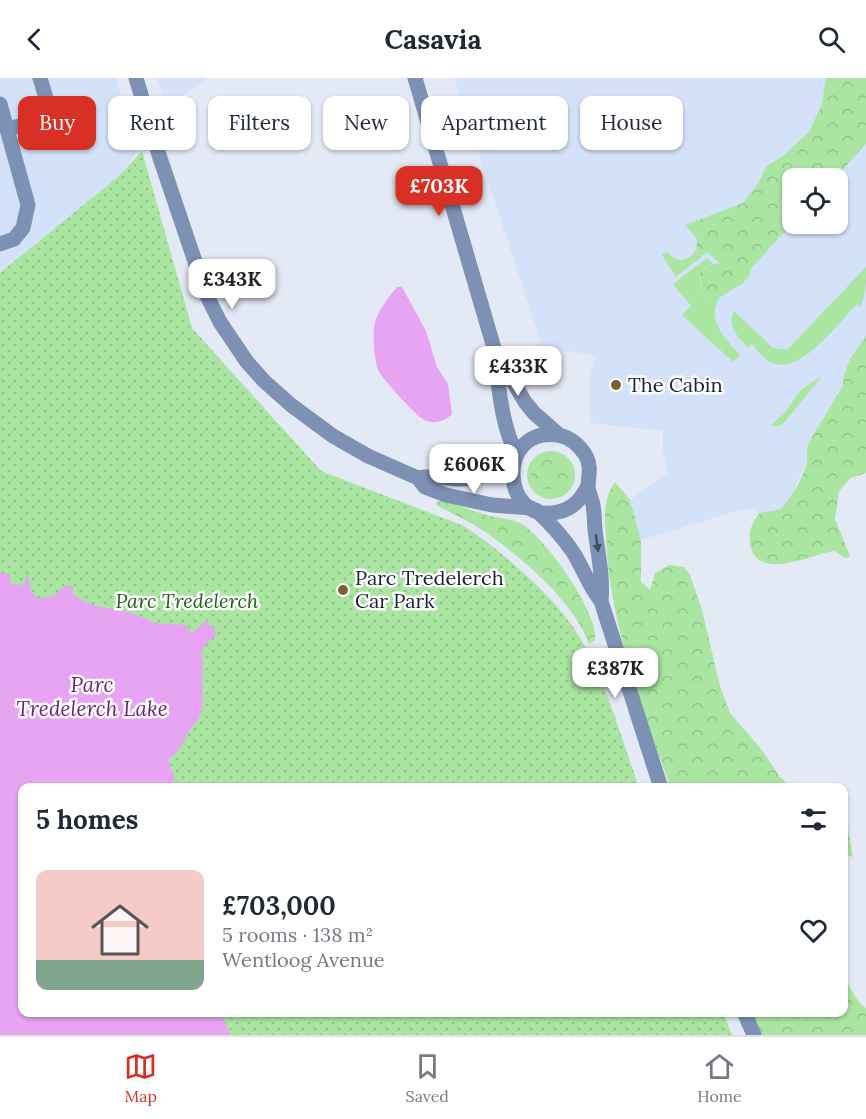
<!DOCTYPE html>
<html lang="en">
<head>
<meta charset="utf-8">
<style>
	body { margin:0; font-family:Lora,serif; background:#f2f2f3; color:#1f2937; height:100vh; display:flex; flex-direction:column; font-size:22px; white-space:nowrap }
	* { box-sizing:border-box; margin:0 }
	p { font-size:20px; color:#747a83 }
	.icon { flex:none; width:33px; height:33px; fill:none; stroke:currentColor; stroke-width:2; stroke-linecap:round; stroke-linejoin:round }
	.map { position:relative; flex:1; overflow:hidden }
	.details { position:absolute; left:18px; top:705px; width:830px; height:234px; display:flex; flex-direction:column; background:#fff; border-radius:12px; box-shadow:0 2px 4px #0004 }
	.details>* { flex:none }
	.guide { position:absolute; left:18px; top:18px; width:831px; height:54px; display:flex; gap:12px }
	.controls { position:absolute; left:782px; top:90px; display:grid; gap:12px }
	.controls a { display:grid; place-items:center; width:66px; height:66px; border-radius:12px; background:#fff; box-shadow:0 2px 4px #0004; font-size:30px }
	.price { position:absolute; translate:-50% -51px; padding:0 14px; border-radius:12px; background:#fff; color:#222; font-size:20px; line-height:39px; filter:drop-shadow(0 2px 3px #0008) }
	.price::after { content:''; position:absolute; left:50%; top:36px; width:18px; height:14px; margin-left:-9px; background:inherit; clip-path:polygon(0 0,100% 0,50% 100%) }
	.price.current { background:#d93025; color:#fff }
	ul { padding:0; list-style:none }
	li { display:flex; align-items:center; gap:18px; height:150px; padding:0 18px }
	li span { display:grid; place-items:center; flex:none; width:168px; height:120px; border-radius:12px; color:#555 }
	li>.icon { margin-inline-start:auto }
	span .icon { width:72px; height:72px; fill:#fffc; stroke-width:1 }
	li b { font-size:26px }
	h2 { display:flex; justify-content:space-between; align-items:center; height:72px; padding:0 18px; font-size:26px }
	.tag { padding:0 21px; border-radius:12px; background:#fff; box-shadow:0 2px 4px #0004; font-size:21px; line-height:54px }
	.tag.current { background:#d93025; color:#fff }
	header { display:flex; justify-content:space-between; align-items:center; height:78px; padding:0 18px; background:#fff; font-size:27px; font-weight:700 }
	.tab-bar { display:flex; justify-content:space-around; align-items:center; height:84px; border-top:2px solid #e0e1e3; background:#fff; font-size:16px; color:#747a83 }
	.tab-bar a { display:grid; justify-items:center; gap:3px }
	.tab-bar .current { color:#d93025 }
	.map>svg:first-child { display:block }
	.built { fill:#d3e1f9; fill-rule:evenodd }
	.grass { fill:#aae5a1 }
	.forest { fill:url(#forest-crowns) }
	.park { fill:url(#park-dots) }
	.water { fill:#e6a4f2 }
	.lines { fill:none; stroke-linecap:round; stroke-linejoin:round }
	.minor { stroke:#7d91b4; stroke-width:15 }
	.tertiary { stroke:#7d91b4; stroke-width:15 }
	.oneway { fill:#3f4e67 }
	.poi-dot { fill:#7b6233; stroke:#fff; stroke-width:2 }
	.labels { text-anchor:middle; stroke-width:5; stroke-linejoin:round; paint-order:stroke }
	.poi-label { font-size:20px; fill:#162134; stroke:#fff; text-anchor:start }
	.park-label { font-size:20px; font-style:italic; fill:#206217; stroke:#fff }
	.water-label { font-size:21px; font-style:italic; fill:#6c1e7a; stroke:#fff }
</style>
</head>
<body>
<header><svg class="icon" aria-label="back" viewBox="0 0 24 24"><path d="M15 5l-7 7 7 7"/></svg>Casavia<svg class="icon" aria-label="search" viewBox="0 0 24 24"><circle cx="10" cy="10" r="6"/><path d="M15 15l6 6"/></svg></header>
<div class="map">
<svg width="866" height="957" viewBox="0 0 866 957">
	<defs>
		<pattern id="forest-crowns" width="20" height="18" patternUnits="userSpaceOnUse" patternTransform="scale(1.5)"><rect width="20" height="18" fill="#aae5a1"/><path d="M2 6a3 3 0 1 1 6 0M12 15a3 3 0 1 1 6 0" fill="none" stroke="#92c48b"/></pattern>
		<pattern id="park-dots" width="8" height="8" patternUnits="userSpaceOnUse" patternTransform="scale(1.5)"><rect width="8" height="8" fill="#aae5a1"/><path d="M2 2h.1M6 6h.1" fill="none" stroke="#92c48b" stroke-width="1.8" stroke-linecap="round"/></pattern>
	</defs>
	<rect width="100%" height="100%" fill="#e4eaf5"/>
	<path class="built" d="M0 0H116L138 72 120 97 0 195Z
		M157 0H207L167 30Z
		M454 0H866V268L807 382 792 416 782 430 760 439 755 432H740L641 462 630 422 667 395 663 373V353L591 345 589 301 596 277 543 270ZM792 100H837V146H792Z"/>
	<path class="grass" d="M696 172 697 182 676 199 662 177 667 174C676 185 689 184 696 172Z
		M707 180 713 185C696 191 698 209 706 222L712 224 720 219C704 241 727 262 740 277L733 284 682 237 691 228 673 206Z
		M866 189C866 203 866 217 860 229L857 226C839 244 798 302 768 283 762 279 757 272 752 266L748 270C738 258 727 250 734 233L773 270 787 272Z
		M821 298 820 301 782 347 772 348V346L783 337 801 312Z
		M527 397a24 24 0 1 1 48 0a24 24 0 1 1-48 0Z"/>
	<path class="forest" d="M826 0H866V66L835 100H792V145L750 192V197L743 205 712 224 706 222 702 216 700 196 708 187 720 185 707 174 697 182 696 181 697 161 685 147 743 125 757 107 766 89 784 77 809 54 822 26Z
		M866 258V395L851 400 839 413 835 441 850 478 846 480 834 473C812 476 757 505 750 466 748 455 752 443 760 435L779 432C790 423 805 397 807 383 808 376 806 371 809 364L843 308C843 289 855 273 866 258Z
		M545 374 557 377 567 384 568 401 550 411 537 412 532 404 530 387 536 378Z
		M615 404 630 422 641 462V504L650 512 655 495 669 487 684 489 690 497 702 532 720 608 730 635 762 672 780 699 791 709H670C642 628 610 548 606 461 605 440 602 422 615 404Z
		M446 422C461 428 475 434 490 438 500 440 514 441 522 446 545 460 599 535 595 562L589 566C574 523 519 477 482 452 468 443 453 436 438 428L436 424Z
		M843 738 846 740 853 779 843 776Z
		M843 899 861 927 866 930V957H762L752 935 843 934Z"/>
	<path class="park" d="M142 73 192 250 321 393 464 448C503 474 559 522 582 563 608 608 621 661 639 709L22 710V934H723L732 957H0V195L120 97Z"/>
	<path class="water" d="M397 209H402L426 253 437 289 448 306 452 336C444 344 433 347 423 341 415 337 384 302 379 294 374 285 372 254 375 244 379 231 389 219 397 209Z
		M28 494 31 514 40 521 53 518 66 507 73 508V516L83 523 100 529 129 534 156 545 186 547 191 556 207 542 210 549 213 547 216 557 207 565 201 574 203 588 202 608 203 628 199 640 189 653 178 673 168 682 174 697V709L22 710V934L220 935 231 957H0V495L10 496V506L24 507Z"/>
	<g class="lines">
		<path class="minor" d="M136 0 159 77 206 216 220 244 247 284 264 303 291 327 333 358 368 378 418 400 425 409 446 417 492 427 531 430
			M0 26 28 127 23 150 14 161 0 166
			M7 51 52 40 40 0
			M418 400C432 396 446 401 460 401 480 401 497 392 514 383"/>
		<path class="tertiary" d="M415 0 494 270C498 301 501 350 517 376
			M498 278 525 324 534 335 559 357
			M588 408C581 421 573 431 558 434 501 448 495 348 558 357 570 359 580 368 586 378 592 389 588 399 588 410 589 415 592 422 593 427 595 438 594 449 596 459 599 481 603 501 601 523
			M536 432C550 445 562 458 573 474 583 490 589 508 601 523L661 710
			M744 934 754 957"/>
	</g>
	<defs><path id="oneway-solid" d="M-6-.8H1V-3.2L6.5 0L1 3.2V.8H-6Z" transform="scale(1.5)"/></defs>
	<use class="oneway" href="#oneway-solid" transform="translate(597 465) rotate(82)"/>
	<g class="poi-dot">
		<circle cx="616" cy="307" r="6"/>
		<circle cx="343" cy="512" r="6"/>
	</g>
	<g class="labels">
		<g class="poi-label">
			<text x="628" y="314">The Cabin</text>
			<text x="355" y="507">Parc Tredelerch<tspan x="355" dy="23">Car Park</tspan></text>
		</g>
		<g class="park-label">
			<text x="187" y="530">Parc Tredelerch</text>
		</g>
		<g class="water-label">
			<text x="92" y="614">Parc<tspan x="92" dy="24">Tredelerch Lake</tspan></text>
		</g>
	</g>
</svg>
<div class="controls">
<a><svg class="icon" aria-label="locate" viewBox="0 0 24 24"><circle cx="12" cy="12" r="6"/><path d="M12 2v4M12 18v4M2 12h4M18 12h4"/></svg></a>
</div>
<b class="price current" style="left:439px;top:139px">£703K</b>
<b class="price" style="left:232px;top:232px">£343K</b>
<b class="price" style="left:518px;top:319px">£433K</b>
<b class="price" style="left:474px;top:417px">£606K</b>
<b class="price" style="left:615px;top:621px">£387K</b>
<div class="guide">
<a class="tag current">Buy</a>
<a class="tag">Rent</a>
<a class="tag">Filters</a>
<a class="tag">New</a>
<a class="tag">Apartment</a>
<a class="tag">House</a>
</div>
<section class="details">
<h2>5 homes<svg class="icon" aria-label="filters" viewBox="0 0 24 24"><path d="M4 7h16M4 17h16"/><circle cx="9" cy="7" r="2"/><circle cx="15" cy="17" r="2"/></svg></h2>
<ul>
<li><span style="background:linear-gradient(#f6c9c9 75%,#7fa58c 0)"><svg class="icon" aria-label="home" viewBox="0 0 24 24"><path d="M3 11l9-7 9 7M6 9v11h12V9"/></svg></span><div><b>£703,000</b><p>5 rooms · 138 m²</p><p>Wentloog Avenue</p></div><svg class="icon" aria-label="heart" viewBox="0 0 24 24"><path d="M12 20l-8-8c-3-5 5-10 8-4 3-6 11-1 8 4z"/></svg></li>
</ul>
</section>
</div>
<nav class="tab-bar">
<a class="current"><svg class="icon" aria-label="map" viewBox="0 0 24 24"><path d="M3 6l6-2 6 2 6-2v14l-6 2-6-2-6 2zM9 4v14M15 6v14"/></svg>Map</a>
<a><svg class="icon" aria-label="saved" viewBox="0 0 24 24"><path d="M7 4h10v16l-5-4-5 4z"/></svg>Saved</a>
<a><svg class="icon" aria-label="home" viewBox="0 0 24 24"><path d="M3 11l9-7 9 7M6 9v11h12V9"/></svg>Home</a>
</nav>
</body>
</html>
